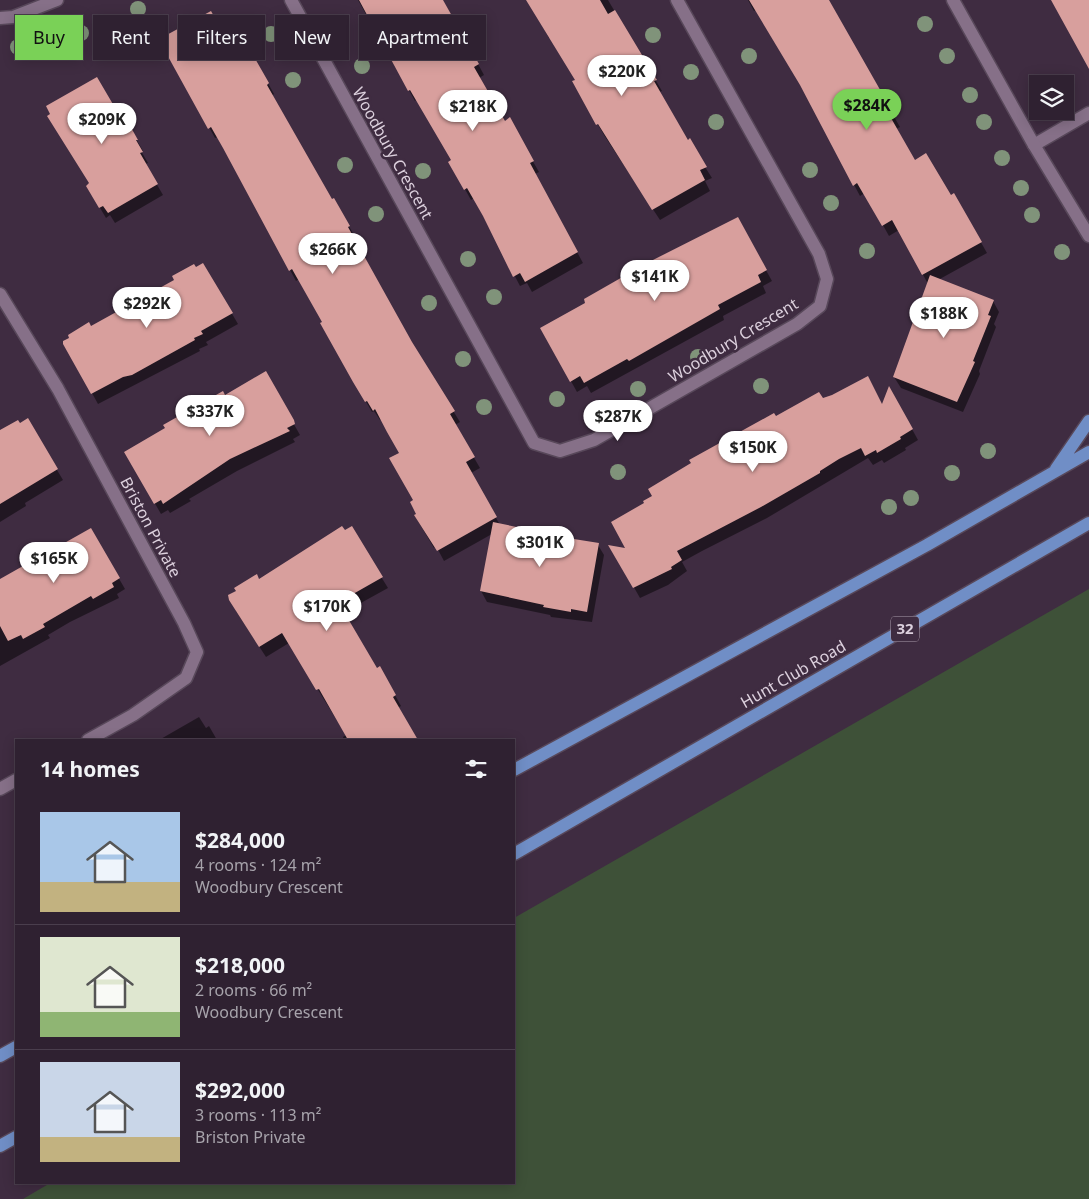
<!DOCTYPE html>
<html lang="en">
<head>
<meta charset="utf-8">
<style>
	body { margin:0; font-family:"Noto Sans",sans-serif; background:#372939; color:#f1f3f6; height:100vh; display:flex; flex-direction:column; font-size:19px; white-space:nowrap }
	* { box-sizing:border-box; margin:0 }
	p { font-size:16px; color:#a7a3ab }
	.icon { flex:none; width:28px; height:28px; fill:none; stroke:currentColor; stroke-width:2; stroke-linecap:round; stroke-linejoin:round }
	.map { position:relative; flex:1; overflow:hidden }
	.drawer { position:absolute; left:15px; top:739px; width:500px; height:445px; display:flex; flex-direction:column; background:#2f2131; border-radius:0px; box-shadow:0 2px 12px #0003,0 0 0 1px #4a3e4d }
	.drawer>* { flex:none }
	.guide { position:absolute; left:15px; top:15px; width:500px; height:45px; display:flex; gap:10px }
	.buttons { position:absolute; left:1029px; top:75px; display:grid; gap:10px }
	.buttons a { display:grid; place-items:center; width:45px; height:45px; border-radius:0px; background:#2f2131; box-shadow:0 2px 12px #0003,0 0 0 1px #4a3e4d; font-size:25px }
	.price { position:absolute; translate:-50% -42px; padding:0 11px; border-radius:18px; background:#fff; color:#222; font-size:16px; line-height:32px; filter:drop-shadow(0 1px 2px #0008) }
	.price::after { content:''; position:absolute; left:50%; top:30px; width:15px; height:11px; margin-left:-8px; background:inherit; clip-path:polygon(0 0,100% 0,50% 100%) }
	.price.selected { background:#7ad157; color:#111 }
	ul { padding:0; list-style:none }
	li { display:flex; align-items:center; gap:15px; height:125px; padding:0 25px }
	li+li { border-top:1px solid #4a3e4d }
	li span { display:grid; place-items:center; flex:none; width:140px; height:100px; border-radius:0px; color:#555 }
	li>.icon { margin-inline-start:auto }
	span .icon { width:60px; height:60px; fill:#fffc; stroke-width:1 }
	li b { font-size:21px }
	h2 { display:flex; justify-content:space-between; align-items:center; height:60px; padding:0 25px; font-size:21px }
	.chip { padding:0 18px; border-radius:0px; background:#2f2131; box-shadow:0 2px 12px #0003,0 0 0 1px #4a3e4d; font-size:18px; line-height:45px }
	.chip.selected { background:#7ad157; color:#111 }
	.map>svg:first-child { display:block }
	.green { fill:#3e5138 }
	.shadow { fill:#0007 }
	.building { fill:#d89f9d }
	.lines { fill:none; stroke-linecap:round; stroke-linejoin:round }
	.street-casing { stroke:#58485a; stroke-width:15 }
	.secondary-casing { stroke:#58485a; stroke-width:15 }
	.primary-casing { stroke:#58485a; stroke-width:15 }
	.street { stroke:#867088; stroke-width:12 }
	.secondary { stroke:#867088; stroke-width:12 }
	.primary { stroke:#708ec6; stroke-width:12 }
	.tree { fill:#80937a }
	.labels { text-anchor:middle; stroke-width:5; stroke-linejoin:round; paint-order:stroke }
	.shield { fill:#3f2c41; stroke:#ad9fae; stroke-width:1 }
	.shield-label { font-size:15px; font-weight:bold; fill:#dcd0dd }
	.street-label { font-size:16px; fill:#dcd0dd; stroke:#3f2c41 }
</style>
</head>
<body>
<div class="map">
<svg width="1089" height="1199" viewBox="0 0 1089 1199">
	<rect width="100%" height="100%" fill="#3f2c41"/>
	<path class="green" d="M1089 589V1199H23L52 1182H514V918Z"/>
	<path class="shadow" d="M358 0H435L471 51 484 75 479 78 504 122 527 151 539 172 535 174 583 263 532 292 527 283 520 286 474 198 471 200 450 162 453 161 417 99 415 101Z
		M528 0H608L662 91 659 92 671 113 712 178 705 181 710 191 660 220 604 135 573 82 577 80 551 36 549 38Z
		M748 0H826L900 127 896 129 915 162 951 196 954 195 987 253 938 280 993 301 999 312 994 324 996 327 979 371 980 374 963 412 901 388 894 377 928 284 899 230 889 236 865 193 860 196 802 87 756 10 754 11Z
		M216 22 259 67 274 94 272 96 331 201 340 210 355 237 353 238 413 346 460 422 455 425 480 468 471 473 500 525 537 534 598 545 604 555 592 622 551 617 550 615 487 602 481 591 492 534 444 561 436 546 434 548 415 516 418 514 415 501 401 454 382 419 380 420 374 411 372 412 354 381 307 293 299 279 296 281 218 137 215 138 167 51Z
		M123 116 143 151H141L148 163 145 164 163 195 115 223 110 215 106 218 87 186 91 184Z
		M737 218 772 281 763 286 766 293 723 316 724 320 591 393 587 386 577 392 542 329Z
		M203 264 238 324 206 342 208 345 199 349 200 351 98 404 64 342Z
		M265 373 300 435 293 439 295 442 237 471 189 499 191 501 170 513 168 510 161 514 126 453Z
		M890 389 918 440 905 448 906 450 884 463 882 460 873 465 868 458 767 518 702 551 682 562 687 571 668 585 640 598 611 547 627 549 646 503 776 418 823 400 883 407Z
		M27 420 63 480 25 503 26 506 0 522V432Z
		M351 528 388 588 350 609 352 612 345 616 377 670 380 668 401 706 398 708 416 740H344L343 737 346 735 289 643 266 657 236 611 259 580Z
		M91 530 125 589 117 594 119 598 70 622 48 635 50 638 0 666V581Z
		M199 717 206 728 209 726 217 740H159Z"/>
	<path class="building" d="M359 0H443L479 64 474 67 505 121 510 117 534 161 530 163 578 252 525 282 520 273 513 277 483 216 467 188 464 190 448 162 451 160 410 90 408 91Z
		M526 0H600L608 14 615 10 657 80 654 81 688 140 690 138 707 167 700 170 705 180 652 210 598 124 596 125 572 81 575 80Z
		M749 0H829L895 116 891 118 915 160 926 153 951 195 954 193 982 242 922 275 892 220 882 226 857 183 853 186 800 85Z
		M1051 0H1089V69Z
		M211 11 216 20 227 14 251 56 253 55 269 83 267 85 332 199 334 198 350 226 348 227 412 342 455 411 450 414 475 457 466 462 497 517 437 551 414 515 416 514 410 502 413 500 389 458 399 453 387 432 375 409 373 411 367 401 365 402 353 382 320 323 322 322 292 269 289 271 223 148 211 127 208 129 165 51 168 49 161 38Z
		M97 77 114 106 121 116 124 115 138 140H136L143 152 140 153 158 184 108 213 103 206 99 208 86 186 89 183 47 116 50 114 46 106Z
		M738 217 767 270 758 275 761 282 718 305 720 309 629 361 627 359 584 383 580 376 570 382 540 328 585 303 584 299 647 263Z
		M203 263 233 313 201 331 203 334 194 338 195 340 132 375 123 377 91 394 63 344V341L69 338 68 335 89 322 91 326 174 280 172 276 194 264 196 267Z
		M930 275 994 300 988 315 991 316 973 361 975 362 957 402 893 377Z
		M266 371 294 420 295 424 287 428 290 431 230 459 163 504 161 500 154 504 124 452 165 428 163 425 223 391 225 395Z
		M868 376 882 404 889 386 913 429 900 437 901 439 877 453 876 450 865 456 861 448 839 459 820 471V473L761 507 677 551 682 560 671 567 672 569 633 588 608 545 625 548 611 522 644 503 643 501 652 496 648 489 691 463 689 460 774 413 776 416 819 392 823 398 832 395Z
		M28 418 58 469 0 504V430L18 420 20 423Z
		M493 522 536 531V533L599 543 587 612 571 609V612L543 607 544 605 480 591Z
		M342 526 345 530 352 526 383 577 346 598 347 601 340 605 377 668 380 666 396 695 393 697 418 740H348L319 689 316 690 282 633 259 647 229 600 228 595 236 591 234 588 257 574 259 579Z
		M91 528 120 578 112 583 114 587 93 599 91 596 43 624 45 627 23 639 21 635 8 641 0 626V579L23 566 21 563 49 546 52 550Z"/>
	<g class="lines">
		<g class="street-casing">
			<path id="street" d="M291 0 534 443 560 451 594 440 797 324 820 306 827 279 819 254 677 0
				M1034 145 1089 113
				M0 294 58 389 184 623 197 652 186 678 133 715 88 740
				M0 789 16 780"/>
		</g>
		<g class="secondary-casing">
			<path id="secondary" d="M953 0 1034 145 1089 236
				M0 18 13 17 57 0"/>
		</g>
		<g class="primary-casing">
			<path id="primary" d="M1056 469 1089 421
				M514 770 927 545 1089 452
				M514 854 1089 523
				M0 1056 16 1047
				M0 1146 16 1137"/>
		</g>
		<use href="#street" class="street"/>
		<use href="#secondary" class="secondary"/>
		<use href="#primary" class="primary"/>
	</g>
	<g class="tree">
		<circle cx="138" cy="9" r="8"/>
		<circle cx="925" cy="24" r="8"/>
		<circle cx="81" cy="33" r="8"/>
		<circle cx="271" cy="34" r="8"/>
		<circle cx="653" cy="35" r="8"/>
		<circle cx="18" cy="47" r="8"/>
		<circle cx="749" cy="56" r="8"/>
		<circle cx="947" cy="56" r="8"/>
		<circle cx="362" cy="66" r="8"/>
		<circle cx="691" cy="72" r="8"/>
		<circle cx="293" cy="80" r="8"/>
		<circle cx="970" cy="95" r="8"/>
		<circle cx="716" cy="122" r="8"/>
		<circle cx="984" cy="122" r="8"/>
		<circle cx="1002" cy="158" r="8"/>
		<circle cx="345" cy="165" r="8"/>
		<circle cx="810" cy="170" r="8"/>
		<circle cx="423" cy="171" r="8"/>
		<circle cx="1021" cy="188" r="8"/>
		<circle cx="831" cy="203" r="8"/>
		<circle cx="376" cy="214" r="8"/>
		<circle cx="1032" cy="215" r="8"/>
		<circle cx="867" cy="251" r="8"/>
		<circle cx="1062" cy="252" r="8"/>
		<circle cx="468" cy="259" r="8"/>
		<circle cx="494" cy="297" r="8"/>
		<circle cx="429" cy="303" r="8"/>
		<circle cx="698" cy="357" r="8"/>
		<circle cx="463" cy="359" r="8"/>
		<circle cx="761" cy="386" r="8"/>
		<circle cx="638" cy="389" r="8"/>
		<circle cx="557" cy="399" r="8"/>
		<circle cx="484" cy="407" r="8"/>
		<circle cx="988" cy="451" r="8"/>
		<circle cx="618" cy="472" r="8"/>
		<circle cx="952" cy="473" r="8"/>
		<circle cx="911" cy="498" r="8"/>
		<circle cx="889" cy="507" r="8"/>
	</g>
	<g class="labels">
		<rect class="shield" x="891" y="616.5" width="28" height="25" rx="4"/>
		<g class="shield-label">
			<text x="905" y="634">32</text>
		</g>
		<g class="street-label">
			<text transform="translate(393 153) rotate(61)" y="6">Woodbury Crescent</text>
			<text transform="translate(733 340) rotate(-31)" y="6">Woodbury Crescent</text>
			<text transform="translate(151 527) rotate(62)" y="6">Briston Private</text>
			<text transform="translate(793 674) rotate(-30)" y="6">Hunt Club Road</text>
		</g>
	</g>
</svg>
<div class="buttons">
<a><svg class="icon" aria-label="layers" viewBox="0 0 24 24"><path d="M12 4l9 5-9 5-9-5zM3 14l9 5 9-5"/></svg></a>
</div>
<b class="price" style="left:622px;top:97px">$220K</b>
<b class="price selected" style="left:867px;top:131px">$284K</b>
<b class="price" style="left:473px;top:132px">$218K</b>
<b class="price" style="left:102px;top:145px">$209K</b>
<b class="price" style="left:333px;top:275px">$266K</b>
<b class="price" style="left:655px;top:302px">$141K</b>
<b class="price" style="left:147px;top:329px">$292K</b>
<b class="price" style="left:944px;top:339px">$188K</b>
<b class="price" style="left:210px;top:437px">$337K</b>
<b class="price" style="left:618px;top:442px">$287K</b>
<b class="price" style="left:753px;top:473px">$150K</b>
<b class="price" style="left:540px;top:568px">$301K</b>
<b class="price" style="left:54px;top:584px">$165K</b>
<b class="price" style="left:327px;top:632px">$170K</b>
<div class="guide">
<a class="chip selected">Buy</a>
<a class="chip">Rent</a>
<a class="chip">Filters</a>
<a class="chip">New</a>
<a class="chip">Apartment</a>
</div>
<section class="drawer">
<h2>14 homes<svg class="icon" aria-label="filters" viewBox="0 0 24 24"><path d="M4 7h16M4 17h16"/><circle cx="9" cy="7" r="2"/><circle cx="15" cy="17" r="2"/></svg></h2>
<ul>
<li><span style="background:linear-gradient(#a9c7e8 70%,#c2b280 0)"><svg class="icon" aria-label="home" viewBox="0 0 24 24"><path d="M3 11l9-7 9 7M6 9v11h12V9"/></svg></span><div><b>$284,000</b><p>4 rooms · 124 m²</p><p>Woodbury Crescent</p></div></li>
<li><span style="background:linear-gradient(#dfe7d0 75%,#8fb573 0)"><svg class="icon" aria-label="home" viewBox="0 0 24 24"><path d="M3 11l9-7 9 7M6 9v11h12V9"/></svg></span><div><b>$218,000</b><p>2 rooms · 66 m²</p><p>Woodbury Crescent</p></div></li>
<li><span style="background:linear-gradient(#c9d6e8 75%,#c2b280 0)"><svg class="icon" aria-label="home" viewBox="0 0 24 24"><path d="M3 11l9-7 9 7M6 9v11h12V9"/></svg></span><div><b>$292,000</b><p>3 rooms · 113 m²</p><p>Briston Private</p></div></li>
</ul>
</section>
</div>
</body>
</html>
